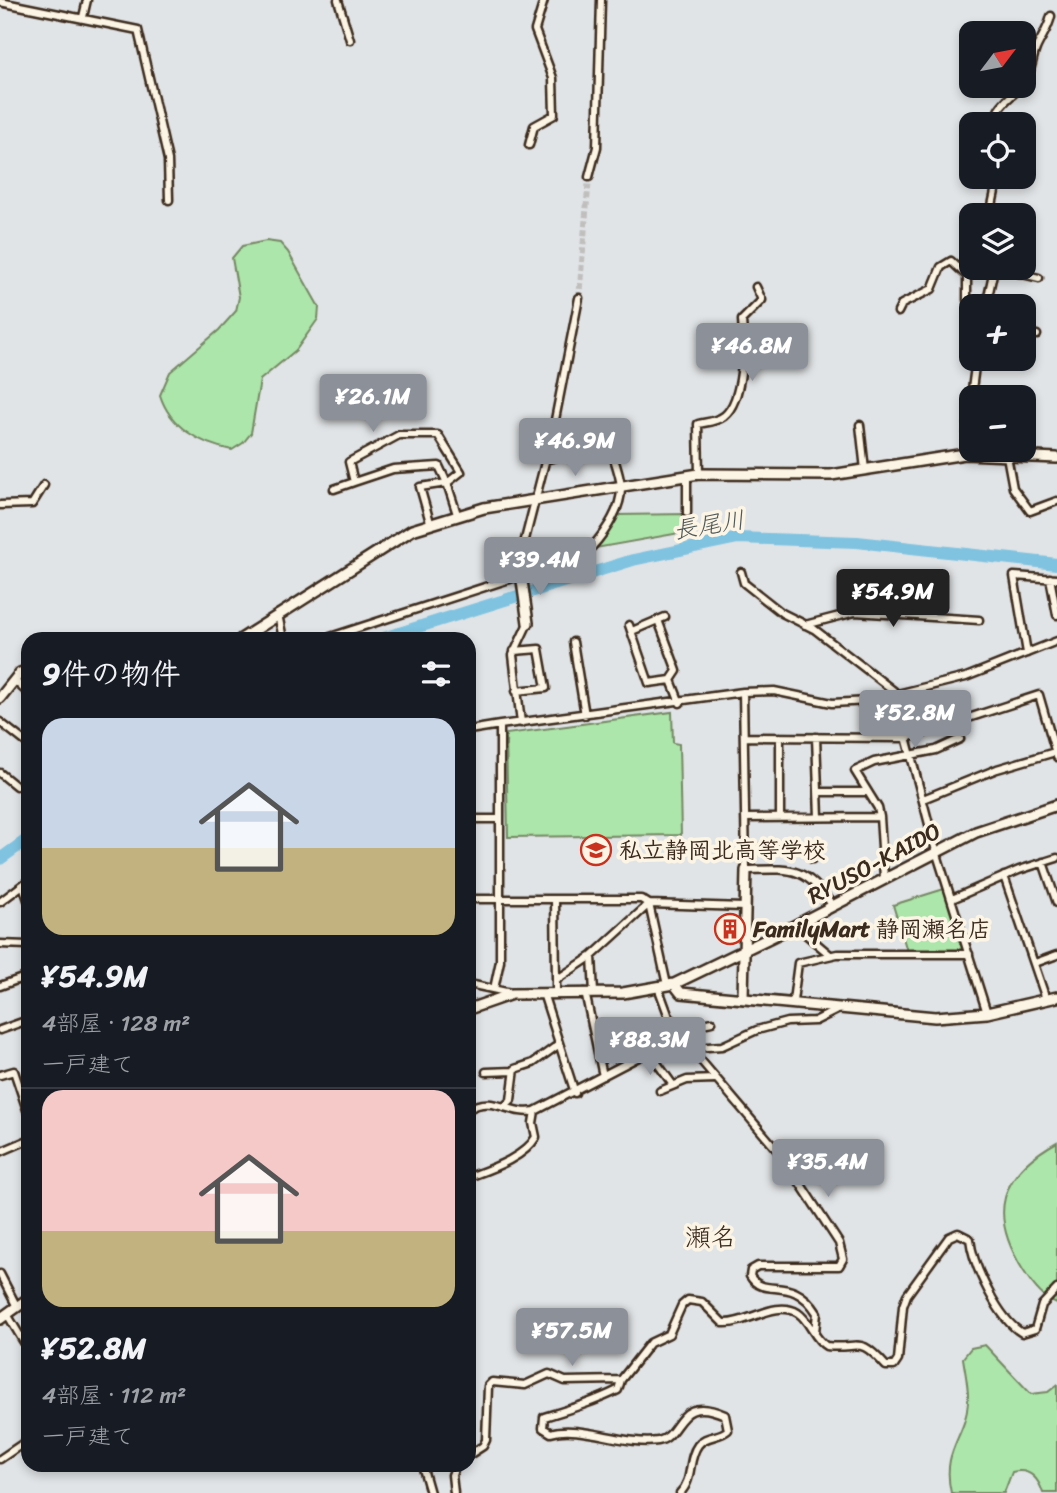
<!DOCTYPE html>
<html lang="ja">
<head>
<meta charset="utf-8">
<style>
	body { margin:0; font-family:Sriracha,"Klee One",sans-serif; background:#20242c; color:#f1f3f6; height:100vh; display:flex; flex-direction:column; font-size:26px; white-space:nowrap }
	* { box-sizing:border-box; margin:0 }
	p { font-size:23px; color:#9ea1a6 }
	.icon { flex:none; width:38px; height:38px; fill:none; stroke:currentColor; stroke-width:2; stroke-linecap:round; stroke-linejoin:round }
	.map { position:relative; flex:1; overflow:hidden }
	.details { position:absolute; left:21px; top:632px; width:455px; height:840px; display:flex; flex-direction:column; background:#171b24; border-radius:21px; box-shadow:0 4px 10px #0003 }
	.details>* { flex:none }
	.needle { width:46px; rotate:58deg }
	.buttons { position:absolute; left:959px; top:21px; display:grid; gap:14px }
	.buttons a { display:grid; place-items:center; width:77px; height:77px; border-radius:14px; background:#171b24; box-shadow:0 4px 10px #0003; font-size:35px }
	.price { position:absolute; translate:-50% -60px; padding:0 16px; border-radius:7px; background:#8c9099; color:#fff; font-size:23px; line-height:46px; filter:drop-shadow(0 2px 4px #0008) }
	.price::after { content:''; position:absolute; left:50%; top:42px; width:21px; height:16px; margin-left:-10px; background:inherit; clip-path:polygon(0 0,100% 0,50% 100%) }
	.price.selected { background:#222; color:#fff }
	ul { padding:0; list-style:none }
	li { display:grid; align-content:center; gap:14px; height:371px; padding:0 21px }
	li+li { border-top:2px solid #363941 }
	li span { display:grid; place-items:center; height:217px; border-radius:21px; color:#555 }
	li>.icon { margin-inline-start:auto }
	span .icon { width:126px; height:126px; fill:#fffc; stroke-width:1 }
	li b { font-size:30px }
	h2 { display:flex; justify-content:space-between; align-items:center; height:84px; padding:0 21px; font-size:30px }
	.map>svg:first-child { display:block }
	.green { fill:#ace6aa; stroke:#748864; stroke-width:2 }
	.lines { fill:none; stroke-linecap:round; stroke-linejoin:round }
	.stream { stroke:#648692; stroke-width:2 }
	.river { stroke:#7fc3e0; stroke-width:12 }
	.street-tunnel { stroke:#c0bfbe; stroke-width:6; stroke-dasharray:6 3; stroke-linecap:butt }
	.street-casing { stroke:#3b2a1e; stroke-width:11 }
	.secondary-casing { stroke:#3b2a1e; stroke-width:14 }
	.street { stroke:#fcf5e5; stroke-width:6 }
	.secondary { stroke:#fcf5e5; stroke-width:9 }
	.labels { text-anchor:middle; stroke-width:7; stroke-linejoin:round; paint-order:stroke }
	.poi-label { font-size:23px; font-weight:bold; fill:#3b2a1e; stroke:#fcf5e5; text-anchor:start }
	.street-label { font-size:23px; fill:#3b2a1e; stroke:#fcf5e5 }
	.water-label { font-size:24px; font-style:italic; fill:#4f5858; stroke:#fcf5e5 }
	.quarter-label { font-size:26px; fill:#3b2a1e; stroke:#fcf5e5 }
</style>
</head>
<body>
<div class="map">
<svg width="1057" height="1493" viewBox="0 0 1057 1493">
	<rect width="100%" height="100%" fill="#e1e4e6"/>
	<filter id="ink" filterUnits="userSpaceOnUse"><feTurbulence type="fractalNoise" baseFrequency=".0143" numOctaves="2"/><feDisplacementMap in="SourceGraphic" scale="14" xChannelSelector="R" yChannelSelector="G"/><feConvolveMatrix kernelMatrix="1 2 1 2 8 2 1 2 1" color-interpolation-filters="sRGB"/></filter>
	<g filter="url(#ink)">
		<path class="green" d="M266 241 280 243 288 252 319 307 318 319 296 350 260 380 251 433 243 443 232 450C200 444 170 427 160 395L170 372 219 330 236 311 239 297 232 258 242 246Z
			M689 514 691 531 596 548 615 515Z
			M672 712 673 743 679 744 681 835 508 837 506 734Z
			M944 889 965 950 907 951 893 905Z
			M1057 1142V1304C1043 1299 1031 1283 1023 1270 988 1214 999 1174 1057 1142Z
			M985 1345 1031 1394 1048 1392 1057 1385V1493H1043C1038 1477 1028 1468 1012 1472L1004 1493H951C941 1449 966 1438 968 1402 969 1388 965 1372 963 1358L971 1348Z"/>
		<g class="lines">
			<path class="stream" d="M21 3 71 12"/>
			<path class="river" d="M380 639 633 560 738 538 857 542 1057 564
				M0 859 28 839"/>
			<path class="street-tunnel" d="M579 298 589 177"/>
			<g class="street-casing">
				<path id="street" d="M338 0 350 40
					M0 2 138 30 168 160 169 200
					M83 17 87 0
					M1024 83C1032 72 1031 62 1036 49 1041 37 1048 30 1051 16
					M1001 124 997 113C1002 101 1013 96 1021 86
					M529 145 534 126 554 115 553 78 535 30 544 0
					M589 177 597 147 601 0
					M990 215 998 177
					M995 271 1006 270 1039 278
					M986 306 994 269
					M898 312 902 304 932 289 941 267 951 261 967 276V300L987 302
					M1024 333 1037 335
					M971 397 976 359
					M860 425 865 470
					M965 454 971 399
					M1007 456 1013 488 1030 511 1057 501
					M699 474 698 424C707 422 716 422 724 416 744 400 744 343 742 320L762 300 756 287
					M687 475V513
					M334 489 354 482
					M0 505 32 504 44 485
					M430 522 420 487 447 483 439 466 393 469 354 482 349 462 399 435H438L461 472 447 483 457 514
					M741 572 744 583 782 613 814 629 894 691 936 851 987 1013
					M521 574 520 559 552 435 579 298
					M1050 578 1057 615
					M278 614 283 639
					M658 620 677 671 671 680
					M629 625 649 683 671 680 680 703
					M805 625 855 612 979 620
					M632 631 665 617
					M324 639 584 555C600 540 622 511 621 487 620 473 613 457 609 443L545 460
					M573 642 585 715
					M514 651 539 649 546 688 516 691
					M1027 653 1014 576 1057 579
					M14 680 28 693
					M743 692 746 870C790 869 805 865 832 905
					M0 722 28 744
					M521 723 513 655 528 623
					M500 725 743 692 774 691 832 703 869 701 966 677 1057 641
					M469 730 500 725V961L494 989
					M744 737 907 738 1039 695 1057 757
					M780 737V818
					M816 737 819 817
					M0 773 16 786
					M818 792H867
					M923 799 997 769 1055 752
					M880 817 878 808 855 771 874 762 936 750 960 739 955 724
					M745 818 880 817 884 878
					M469 819H500
					M746 848H812V859
					M1043 862 1057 903
					M1004 876 1046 999
					M23 885 28 900
					M469 899H641L649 904 744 907
					M555 899 556 980
					M952 899 1019 870 1057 858
					M0 902 28 881
					M796 926 829 954
					M0 944 28 945
					M592 956 594 993
					M1035 963 1057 955
					M469 984 511 993
					M0 986 28 976
					M658 987 669 1017 676 1024 692 1050 783 1157 839 1243 843 1259 839 1266H758L751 1270 750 1276C764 1300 792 1273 817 1313L815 1332
					M556 992V980L592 956 649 904 667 985
					M585 992 603 1076
					M543 993 575 1093
					M793 1001 798 963 837 954H969
					M680 1029 712 1022
					M0 1030 28 1020
					M649 1052 673 1085
					M486 1072 514 1071
					M0 1075 14 1071 28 1113
					M660 1091 687 1080 715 1079
					M504 1107 511 1100 515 1069 533 1063 558 1045
					M469 1109C492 1094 511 1116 535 1111
					M0 1152 28 1140
					M469 1177C490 1169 524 1158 536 1137L533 1123 535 1111 650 1051 722 1046 757 1030 787 1022 815 1021 841 1008
					M0 1274 17 1307
					M7 1314 28 1349
					M621 1380 618 1390C594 1402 570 1409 544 1417L543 1428 551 1433C579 1424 626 1446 658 1441 682 1437 676 1393 725 1415L728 1430C719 1438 705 1435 698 1445 687 1460 694 1479 680 1493
					M469 1455 483 1446 486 1440 488 1386 492 1382 525 1385 549 1374 565 1381 621 1380 650 1343 669 1334 682 1305 688 1300 702 1302 723 1323C747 1325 775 1299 798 1313 810 1321 814 1339 826 1346 861 1350 857 1334 886 1366H894L898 1360 903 1306 907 1295 949 1237 958 1233 970 1239C973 1266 999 1320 1022 1333L1035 1329 1042 1305 1057 1289
					M0 1459 28 1440
					M422 1465 430 1493
					M454 1493 452 1475 456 1465"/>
			</g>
			<g class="secondary-casing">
				<path id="secondary" d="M521 574 528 623
					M241 639 412 530 484 508 699 474 831 475 965 454 1057 458
					M0 698 20 673 28 670
					M674 984 681 993 935 1017 987 1013 1057 997
					M743 997 746 870
					M469 1009 512 994 623 993 674 984 790 928 976 832 1057 805
					M0 1319 28 1299"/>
			</g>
			<use href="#street" class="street"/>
			<use href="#secondary" class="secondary"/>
		</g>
	</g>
	<defs>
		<g id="school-ring" transform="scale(1.575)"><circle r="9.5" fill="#fcf5e5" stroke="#c8321e" stroke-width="1.5"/><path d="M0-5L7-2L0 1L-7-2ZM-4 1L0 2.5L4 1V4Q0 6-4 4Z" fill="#c8321e"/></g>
		<g id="building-ring" transform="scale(1.575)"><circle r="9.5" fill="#fcf5e5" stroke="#c8321e" stroke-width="1.5"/><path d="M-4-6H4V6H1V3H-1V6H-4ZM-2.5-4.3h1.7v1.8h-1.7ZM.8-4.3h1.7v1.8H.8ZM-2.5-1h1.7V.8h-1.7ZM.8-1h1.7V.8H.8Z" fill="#c8321e"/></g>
	</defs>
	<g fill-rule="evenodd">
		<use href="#school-ring" x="596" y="850"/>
		<use href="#building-ring" x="730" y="929"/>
	</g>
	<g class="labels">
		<g class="poi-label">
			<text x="619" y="858">私立静岡北高等学校</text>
			<text x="753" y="937">FamilyMart 静岡瀬名店</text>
		</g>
		<g class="street-label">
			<text transform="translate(874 863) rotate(-28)" y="8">RYUSO-KAIDO</text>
		</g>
		<g class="water-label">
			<text transform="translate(709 525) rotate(-9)" y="8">長尾川</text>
		</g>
		<g class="quarter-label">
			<text x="711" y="1246">瀬名</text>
		</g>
	</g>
</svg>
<div class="buttons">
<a><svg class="needle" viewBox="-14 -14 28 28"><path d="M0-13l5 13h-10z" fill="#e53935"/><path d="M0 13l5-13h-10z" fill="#9ea1a6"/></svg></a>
<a><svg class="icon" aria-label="locate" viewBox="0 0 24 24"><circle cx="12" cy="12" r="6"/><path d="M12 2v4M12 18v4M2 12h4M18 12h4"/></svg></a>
<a><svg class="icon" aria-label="layers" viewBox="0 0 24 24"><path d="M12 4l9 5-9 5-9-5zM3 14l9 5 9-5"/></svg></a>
<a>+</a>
<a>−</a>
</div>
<b class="price" style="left:752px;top:383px">¥46.8M</b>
<b class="price" style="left:373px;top:434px">¥26.1M</b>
<b class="price" style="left:575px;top:478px">¥46.9M</b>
<b class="price" style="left:540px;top:597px">¥39.4M</b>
<b class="price selected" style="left:893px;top:629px">¥54.9M</b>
<b class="price" style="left:915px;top:750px">¥52.8M</b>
<b class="price" style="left:650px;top:1077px">¥88.3M</b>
<b class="price" style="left:828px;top:1199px">¥35.4M</b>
<b class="price" style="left:572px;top:1368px">¥57.5M</b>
<section class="details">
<h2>9件の物件<svg class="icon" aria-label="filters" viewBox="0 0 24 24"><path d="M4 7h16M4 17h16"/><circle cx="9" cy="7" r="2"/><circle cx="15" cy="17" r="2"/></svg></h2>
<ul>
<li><span style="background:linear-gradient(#c9d6e8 60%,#c2b280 0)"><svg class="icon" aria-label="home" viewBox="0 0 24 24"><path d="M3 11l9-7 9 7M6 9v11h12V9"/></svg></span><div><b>¥54.9M</b><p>4部屋 · 128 m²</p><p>一戸建て</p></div></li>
<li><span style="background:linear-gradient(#f6c9c9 65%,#c2b280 0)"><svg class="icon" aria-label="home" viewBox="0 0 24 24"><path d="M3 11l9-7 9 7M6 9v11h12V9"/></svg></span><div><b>¥52.8M</b><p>4部屋 · 112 m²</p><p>一戸建て</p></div></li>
</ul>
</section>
</div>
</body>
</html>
